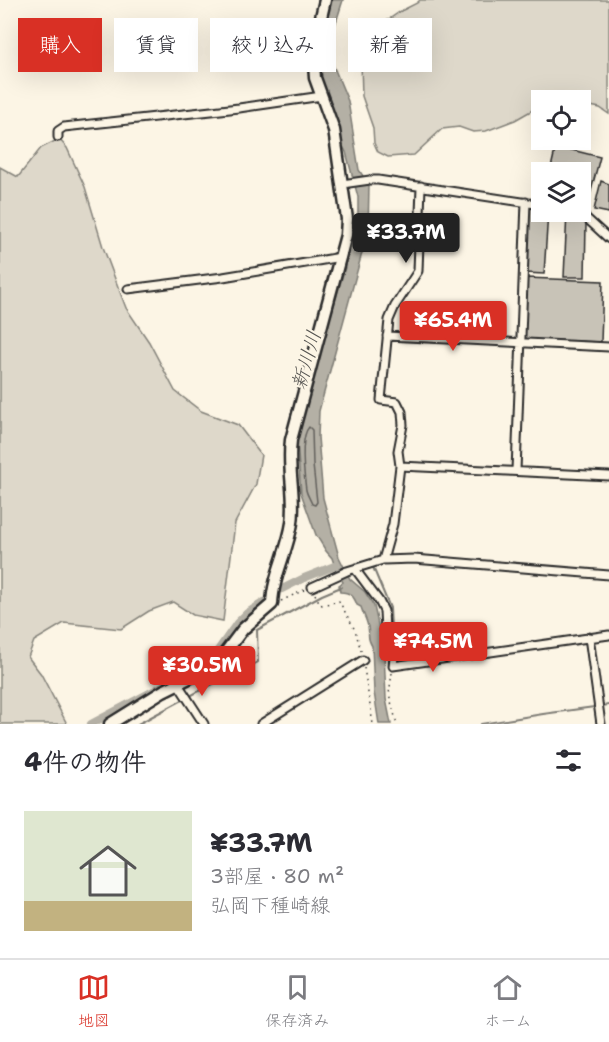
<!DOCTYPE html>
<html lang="ja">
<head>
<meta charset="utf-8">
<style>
	body { margin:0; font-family:"Shantell Sans","Klee One",sans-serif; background:#f2f2f3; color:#2b2b33; height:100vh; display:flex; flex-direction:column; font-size:22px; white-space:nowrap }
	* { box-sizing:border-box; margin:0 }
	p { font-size:20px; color:#7c7c81 }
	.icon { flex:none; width:33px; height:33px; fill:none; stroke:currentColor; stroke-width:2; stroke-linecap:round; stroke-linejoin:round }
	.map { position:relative; height:724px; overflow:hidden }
	.drawer { display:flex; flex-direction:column; background:#fff; flex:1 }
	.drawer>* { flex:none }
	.guide { position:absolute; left:18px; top:18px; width:573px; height:54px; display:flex; gap:12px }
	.tools { position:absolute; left:531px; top:90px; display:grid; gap:12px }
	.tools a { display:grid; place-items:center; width:60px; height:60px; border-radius:0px; background:#fff; box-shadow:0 6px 24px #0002; font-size:30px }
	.price { position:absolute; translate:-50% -51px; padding:0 14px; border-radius:6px; background:#d93025; color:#fff; font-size:20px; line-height:39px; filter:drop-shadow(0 2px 3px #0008) }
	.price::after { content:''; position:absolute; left:50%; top:36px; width:18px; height:14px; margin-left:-9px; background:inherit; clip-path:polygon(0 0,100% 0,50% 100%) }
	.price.selected { background:#222; color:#fff }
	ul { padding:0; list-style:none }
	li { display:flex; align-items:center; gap:18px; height:150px; padding:0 24px }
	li+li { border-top:2px solid #e1e1e2 }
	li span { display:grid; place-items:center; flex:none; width:168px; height:120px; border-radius:0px; color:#555 }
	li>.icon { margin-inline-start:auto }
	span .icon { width:72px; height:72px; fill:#fffc; stroke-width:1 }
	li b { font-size:26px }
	h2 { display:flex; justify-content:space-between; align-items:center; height:72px; padding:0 24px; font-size:26px }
	.tag { padding:0 21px; border-radius:0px; background:#fff; box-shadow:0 6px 24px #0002; font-size:21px; line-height:54px }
	.tag.selected { background:#d93025; color:#fff }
	.tab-bar { display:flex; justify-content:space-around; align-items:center; height:84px; border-top:2px solid #e1e1e2; background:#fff; font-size:16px; color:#7c7c81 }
	.tab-bar a { display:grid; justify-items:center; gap:3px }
	.tab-bar .selected { color:#d93025 }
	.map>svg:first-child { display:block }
	.green { fill:#ded8ca; stroke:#84827a; stroke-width:1.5 }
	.water { fill:#b4b0a5; stroke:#7d7b74; stroke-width:1.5 }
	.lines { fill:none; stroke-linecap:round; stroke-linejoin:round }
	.shore { stroke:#62605c; stroke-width:1.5 }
	.stream { stroke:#7d7b74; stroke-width:2 }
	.canal { stroke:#b4b0a5; stroke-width:8 }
	.building { fill:#c8c3b7; stroke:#2b2b2b; stroke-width:1.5 }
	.minor-casing { stroke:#2b2b2b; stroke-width:11 }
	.secondary-casing { stroke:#2b2b2b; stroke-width:15 }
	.path { stroke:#2b2b2b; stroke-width:1.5; stroke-dasharray:1.5 4.5; stroke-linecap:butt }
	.minor { stroke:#fcf5e5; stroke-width:7 }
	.secondary { stroke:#fcf5e5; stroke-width:10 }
	.labels { text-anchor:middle; stroke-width:4.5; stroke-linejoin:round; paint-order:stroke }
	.water-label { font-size:20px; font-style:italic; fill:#545350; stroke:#fcf5e5 }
</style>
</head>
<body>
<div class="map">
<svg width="609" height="724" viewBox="0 0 609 724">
	<rect width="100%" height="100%" fill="#fcf5e5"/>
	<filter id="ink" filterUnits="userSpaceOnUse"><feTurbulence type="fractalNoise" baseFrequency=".0167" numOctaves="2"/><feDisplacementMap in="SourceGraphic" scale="12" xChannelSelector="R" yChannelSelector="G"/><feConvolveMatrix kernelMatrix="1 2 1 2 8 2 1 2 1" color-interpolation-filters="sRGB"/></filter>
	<g filter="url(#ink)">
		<path class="green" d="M420 0H609V114L600 108 581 104 580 100H542L541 107 536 108 515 120 486 131 473 132 459 127 442 129 414 155 388 157 378 152 374 143 373 128 362 96 361 61 363 46 382 24 401 11 417 3Z
			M59 139 67 148 85 187 103 247 126 308 149 342 175 391 201 411 238 425 261 455 256 484 235 523 223 621 193 615 173 602 149 611 121 629 64 623 34 641 28 657 41 674 67 724H0V167L18 177 41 148Z"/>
		<path class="water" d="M330 0H343L332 35 331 51 333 65 348 101 359 170 369 185 368 231 319 411 318 437 323 498 339 557 350 579 365 592 374 606 384 652 386 699 391 724H379L374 692 372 646C366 637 370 635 368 627 367 620 363 614 361 607L357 605C354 596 350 592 340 592L339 585 343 582 336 570 332 558 326 551 316 535 301 493 297 441 312 380 358 223V197L346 152 341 143 336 117 320 78 318 58 322 27Z"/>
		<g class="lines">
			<path class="shore" d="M309 427 312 430 313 465 317 502 315 505 312 504C310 499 307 495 306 490 304 475 299 438 309 427Z"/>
			<path class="stream" d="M344 568 370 560 390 608 391 628 401 651 398 661
				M138 724 203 689 258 662 257 630 322 595 341 587
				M481 724 543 714 609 705"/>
			<path class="canal" d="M282 589 304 578 337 565
				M91 724 204 664 216 653 237 623 247 613 264 602"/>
		</g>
		<path class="building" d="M556 146 600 157 586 210 580 209V172H550Z
			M601 181 609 184V213L594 210Z
			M530 207H542V212H548L544 274 526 273Z
			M567 212 572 213 580 217 586 223 585 277H564Z
			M526 278 603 281 601 342 523 339Z"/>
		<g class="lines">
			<g class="minor-casing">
				<path id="minor" d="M58 137V131L64 127 239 108 322 96
					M342 184 370 180H378L542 205
					M577 212 584 216 609 239
					M128 289 223 277 341 257
					M387 336 609 347
					M400 466 609 476
					M516 471 526 202
					M383 560 393 524 400 466 398 451 403 425 402 412 397 402 381 400 389 320 395 306 418 271 421 186
					M355 569 379 601 384 611 385 630 394 656 393 666 609 635
					M312 587 347 571 383 560 414 559 609 575
					M589 637 601 724
					M178 684 204 724
					M261 724 363 660"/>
			</g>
			<g class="secondary-casing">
				<path id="secondary" d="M110 724 163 691 193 676 215 664 225 653 243 629 272 604C273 576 288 550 292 523 296 495 287 469 291 440L346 235 347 219 334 130 315 78 314 64 315 43 325 0"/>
			</g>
			<path class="path" d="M315 594 318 600 322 605 339 601 355 630 362 654
				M281 601 304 590
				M364 668 373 724
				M392 673 389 694 397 724"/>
			<use href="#minor" class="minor"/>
			<use href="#secondary" class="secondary"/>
		</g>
	</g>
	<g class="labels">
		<g class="water-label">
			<text transform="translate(306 360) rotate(-74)" y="7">新川川</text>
		</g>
	</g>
</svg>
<div class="tools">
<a><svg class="icon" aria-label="locate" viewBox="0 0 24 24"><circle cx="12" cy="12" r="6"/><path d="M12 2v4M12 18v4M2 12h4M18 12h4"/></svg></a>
<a><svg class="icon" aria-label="layers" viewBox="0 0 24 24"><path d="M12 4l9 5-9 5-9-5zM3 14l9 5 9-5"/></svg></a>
</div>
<b class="price selected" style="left:406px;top:264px">¥33.7M</b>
<b class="price" style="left:453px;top:352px">¥65.4M</b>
<b class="price" style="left:433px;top:673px">¥74.5M</b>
<b class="price" style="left:202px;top:697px">¥30.5M</b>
<div class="guide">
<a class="tag selected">購入</a>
<a class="tag">賃貸</a>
<a class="tag">絞り込み</a>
<a class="tag">新着</a>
</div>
</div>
<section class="drawer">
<h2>4件の物件<svg class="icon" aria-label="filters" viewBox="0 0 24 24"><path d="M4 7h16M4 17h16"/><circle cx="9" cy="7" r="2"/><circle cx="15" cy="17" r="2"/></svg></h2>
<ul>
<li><span style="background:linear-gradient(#dfe7d0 75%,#c2b280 0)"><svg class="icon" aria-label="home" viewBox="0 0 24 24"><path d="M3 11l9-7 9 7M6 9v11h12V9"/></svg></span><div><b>¥33.7M</b><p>3部屋 · 80 m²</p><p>弘岡下種崎線</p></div></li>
</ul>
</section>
<nav class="tab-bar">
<a class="selected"><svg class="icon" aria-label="map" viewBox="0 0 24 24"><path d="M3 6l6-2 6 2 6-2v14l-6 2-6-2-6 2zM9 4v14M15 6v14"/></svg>地図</a>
<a><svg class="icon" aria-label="saved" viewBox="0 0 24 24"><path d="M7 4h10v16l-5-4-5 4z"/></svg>保存済み</a>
<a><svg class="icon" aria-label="home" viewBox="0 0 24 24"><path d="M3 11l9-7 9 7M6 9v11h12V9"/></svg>ホーム</a>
</nav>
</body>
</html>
